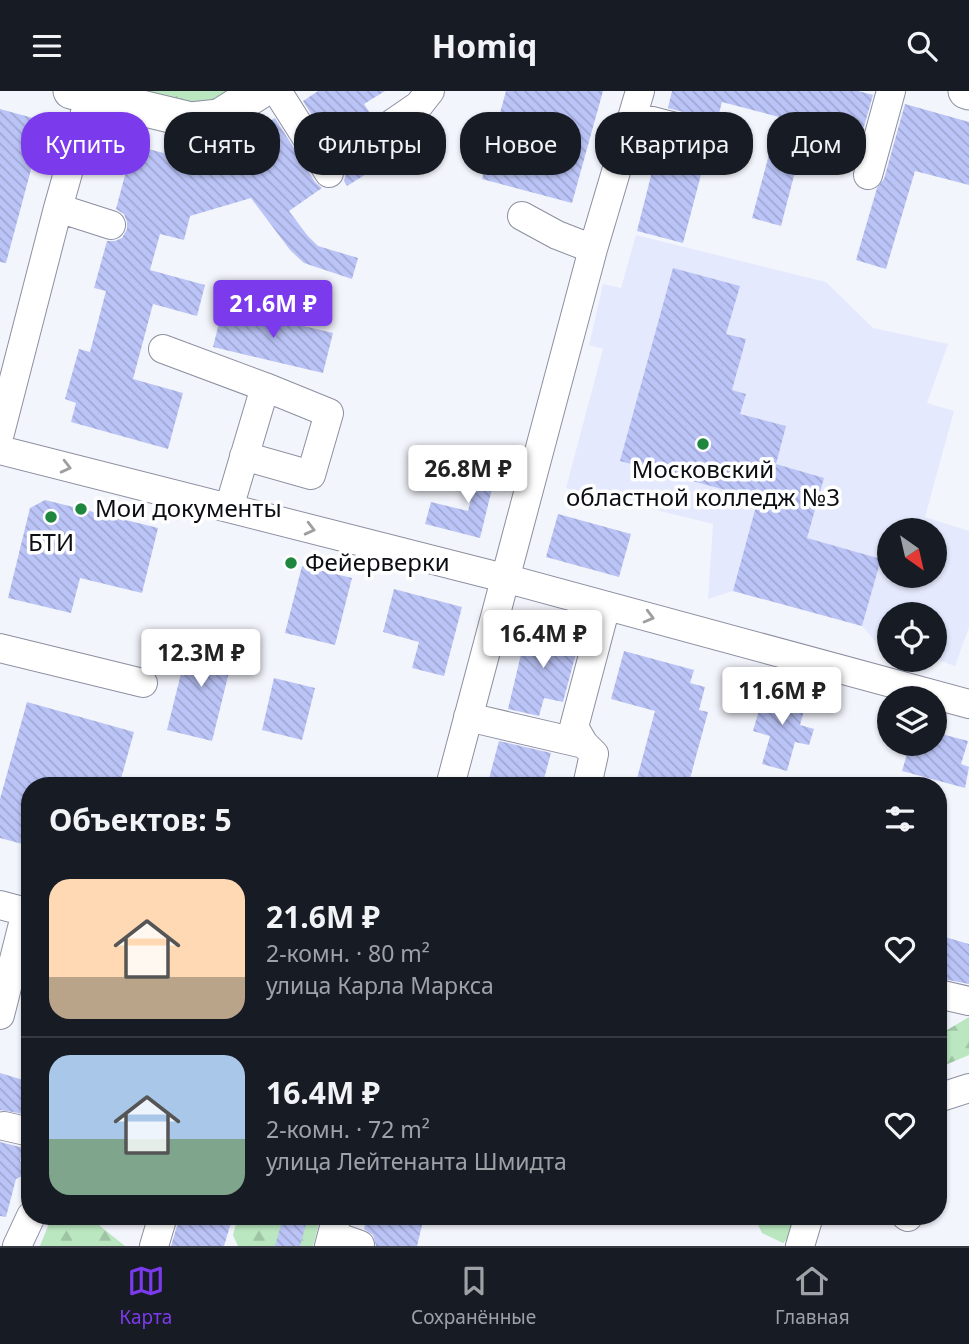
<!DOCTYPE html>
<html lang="ru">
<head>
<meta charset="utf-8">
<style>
	body { margin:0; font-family:"Noto Sans",sans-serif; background:#242831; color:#f1f3f6; height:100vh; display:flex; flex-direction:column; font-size:26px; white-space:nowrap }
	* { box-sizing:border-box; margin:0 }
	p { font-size:23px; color:#9ea1a6 }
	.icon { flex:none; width:38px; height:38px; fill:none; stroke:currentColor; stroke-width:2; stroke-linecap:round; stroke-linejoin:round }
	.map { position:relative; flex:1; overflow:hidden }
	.details { position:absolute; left:21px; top:686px; width:926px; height:448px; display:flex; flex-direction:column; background:#171b24; border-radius:28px; box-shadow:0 2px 5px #0004 }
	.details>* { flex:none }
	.banner { position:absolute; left:21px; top:21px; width:928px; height:63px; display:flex; gap:14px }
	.needle { width:46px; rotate:146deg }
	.buttons { position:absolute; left:877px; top:427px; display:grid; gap:14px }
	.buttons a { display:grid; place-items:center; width:70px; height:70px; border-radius:50%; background:#171b24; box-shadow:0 2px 5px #0004; font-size:35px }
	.price { position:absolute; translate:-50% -60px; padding:0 16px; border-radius:7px; background:#fff; color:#222; font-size:23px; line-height:46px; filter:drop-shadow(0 2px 4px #0008) }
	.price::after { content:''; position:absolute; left:50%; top:42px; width:21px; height:16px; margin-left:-10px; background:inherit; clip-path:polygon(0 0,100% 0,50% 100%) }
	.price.current { background:#7c3aed; color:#fff }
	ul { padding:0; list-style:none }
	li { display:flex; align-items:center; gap:21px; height:175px; padding:0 28px }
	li+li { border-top:2px solid #363941 }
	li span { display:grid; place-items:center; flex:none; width:196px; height:140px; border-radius:21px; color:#555 }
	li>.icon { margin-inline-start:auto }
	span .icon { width:84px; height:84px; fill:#fffc; stroke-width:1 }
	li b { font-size:30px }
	h2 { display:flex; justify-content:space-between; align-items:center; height:84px; padding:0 28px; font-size:30px }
	.pill { padding:0 24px; border-radius:28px; background:#171b24; box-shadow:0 2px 5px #0004; font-size:24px; line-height:63px }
	.pill.current { background:#7c3aed; color:#fff }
	header { display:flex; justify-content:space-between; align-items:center; height:91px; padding:0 28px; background:#171b24; font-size:32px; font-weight:700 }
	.dock { display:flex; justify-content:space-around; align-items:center; height:98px; border-top:2px solid #363941; background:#171b24; font-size:19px; color:#9ea1a6 }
	.dock a { display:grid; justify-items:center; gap:4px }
	.dock .current { color:#7c3aed }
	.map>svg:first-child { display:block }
	.built { fill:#e5e9fd; fill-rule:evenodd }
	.forest { fill:url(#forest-firs) }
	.park { fill:url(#park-tufts) }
	.building { fill:url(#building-back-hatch) }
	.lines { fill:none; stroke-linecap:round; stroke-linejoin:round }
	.minor-casing { stroke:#8c8fa0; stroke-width:30 }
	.major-casing { stroke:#8c8fa0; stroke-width:37 }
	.minor { stroke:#fff; stroke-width:28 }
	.major { stroke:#fff; stroke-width:35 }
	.oneway { stroke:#9e9fa1 }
	.poi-dot { fill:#1e873d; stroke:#fff; stroke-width:2.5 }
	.labels { text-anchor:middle; stroke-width:7; stroke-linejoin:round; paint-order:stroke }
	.poi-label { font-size:24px; fill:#0d0e14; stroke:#fff }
</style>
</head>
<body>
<header><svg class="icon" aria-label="menu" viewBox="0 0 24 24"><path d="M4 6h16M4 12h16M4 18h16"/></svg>Homiq<svg class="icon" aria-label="search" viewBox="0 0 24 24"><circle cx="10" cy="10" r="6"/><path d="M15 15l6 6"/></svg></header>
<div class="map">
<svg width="969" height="1155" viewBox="0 0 969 1155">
	<defs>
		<pattern id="forest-firs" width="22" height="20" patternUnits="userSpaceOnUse" patternTransform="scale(1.75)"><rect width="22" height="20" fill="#bae6c0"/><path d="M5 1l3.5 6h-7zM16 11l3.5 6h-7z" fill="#9fc4a4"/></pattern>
		<pattern id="park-tufts" width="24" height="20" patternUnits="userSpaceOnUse" patternTransform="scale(1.75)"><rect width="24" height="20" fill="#bae6c0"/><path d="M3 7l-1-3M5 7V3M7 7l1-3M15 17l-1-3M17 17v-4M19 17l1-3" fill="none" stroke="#9fc4a4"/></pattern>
		<pattern id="building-back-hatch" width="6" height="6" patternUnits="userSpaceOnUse" patternTransform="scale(1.75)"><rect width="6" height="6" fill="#bbc4f7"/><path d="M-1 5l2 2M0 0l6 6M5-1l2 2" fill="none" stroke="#a0a7d3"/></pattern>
	</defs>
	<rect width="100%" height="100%" fill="#f3f5fc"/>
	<path class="built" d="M636 144 826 191 873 237 948 253 927 312 954 320 925 426 969 440V536L955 575 935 568 934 523H889V554L875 550 862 535 733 500 708 508 713 433 566 397 603 258 589 254 603 193 621 197ZM889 439H934V485H889Z"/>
	<path class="forest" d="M969 926V964L938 977V940L947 939Z
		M52 1125H100V1135L125 1155H40Z
		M238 1125H321L313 1155H238L233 1144Z
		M754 1125H804L800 1136 783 1152 762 1142Z"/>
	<path class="park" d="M110 0H241L213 18Z"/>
	<path class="building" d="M318 0H385L364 13 375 29 376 43 382 49 388 50 397 64 347 95 344 90 346 82 343 73 303 10Z
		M506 0H603L572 112 482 88Z
		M672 0H858L873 4 856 64 803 50 781 135 752 127 779 26 722 11 717 30 668 17Z
		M905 13 969 31V94L915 80 886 178 856 169 877 97 884 88Z
		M0 18 44 30 6 172 0 171Z
		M275 27 315 91 322 97 289 120 307 144 318 155 358 167 352 188 304 172 290 159 251 107 190 125 184 149 160 143 150 179 205 194 197 225 153 213 133 288 183 302 168 358 71 331 76 312 65 308 79 258 90 261 106 200 94 197 107 150H115L122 147 127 138V131L124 123 116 118 133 54 198 71Z
		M660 49 707 61 683 152 637 140Z
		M673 177 740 195 726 243 746 248 732 299 746 303 740 323 786 335 776 373 824 387 807 447 881 468 862 535 733 500 758 408 620 370Z
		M223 216 333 242 323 282 213 256Z
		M482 365 499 369 480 447 425 433 431 411 468 420Z
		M45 409 158 437 142 502 80 487 71 522 8 507 30 417Z
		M558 423 631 443 619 486 546 466Z
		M302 475 352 487 335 554 285 542Z
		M394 498 462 516 444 585 412 577 419 551 383 541Z
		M528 534 580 547 563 611 544 607 539 625 508 618Z
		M190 546 235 557 212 650 167 639Z
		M624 560 694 579 690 592 705 596 699 619 708 621 688 695H635L655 620 611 608Z
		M274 587 315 597 302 649 262 639Z
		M765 598 807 609 800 634 814 638 809 654 795 651 787 680 762 673 770 645 753 640Z
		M27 611 134 641 119 695H30V755L0 747V708Z
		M934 641 968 650 961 673 969 676 965 697 902 680 910 653H934Z
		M499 650 551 662 542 695H487Z
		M938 844 969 853V893L938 887Z
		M0 982 30 991V1024L0 1019Z
		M0 1051 24 1057 20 1070 25 1075 22 1085 16 1088 6 1126 0 1125Z
		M180 1125H233L224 1155H171Z
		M367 1125H404L423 1130 417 1155H376L373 1144 364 1138Z
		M283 1127 306 1133 300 1155H275Z"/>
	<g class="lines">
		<g class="minor-casing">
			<path id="minor" d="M277 0 329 82
				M633 25 734 51
				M390 34 419 14 430 0
				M868 84 891 0
				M58 117 111 134
				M522 125 557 144 593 158
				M163 258 265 296
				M0 342 58 117 90 4
				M0 359 504 487 969 613
				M229 417C241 377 253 336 265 296L329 322 311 384 244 365
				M0 557 143 592
				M468 626 584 653
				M450 695 593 158 640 0
				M587 695 594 663 584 653 574 636 606 515
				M0 814 30 822
				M938 903 969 910
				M0 924 26 821
				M938 1007 969 997
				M4 1035 30 1041
				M906 1125 908 1126
				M332 1144 360 1154
				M17 1155 31 1125
				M154 1155 163 1125
				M329 1155 337 1125
				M800 1155 809 1125"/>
		</g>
		<g class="major-casing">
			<path id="major" d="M71 0 191 29 219 26 260 0
				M966 0 969 1"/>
		</g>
		<use href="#minor" class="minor"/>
		<use href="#major" class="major"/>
	</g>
	<defs><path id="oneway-chevron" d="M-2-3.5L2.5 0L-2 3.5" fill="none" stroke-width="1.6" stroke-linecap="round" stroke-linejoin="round" transform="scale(1.75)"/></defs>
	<g class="oneway">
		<use href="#oneway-chevron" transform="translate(66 376) rotate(14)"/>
		<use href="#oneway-chevron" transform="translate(310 438) rotate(14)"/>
		<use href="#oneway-chevron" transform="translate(649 526) rotate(15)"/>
	</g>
	<g class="poi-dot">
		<circle cx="703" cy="353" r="7"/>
		<circle cx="81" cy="418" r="7"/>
		<circle cx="51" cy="426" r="7"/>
		<circle cx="291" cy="472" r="7"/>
	</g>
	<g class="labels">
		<g class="poi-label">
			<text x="703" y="387">Московский<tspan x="703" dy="28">областной колледж №3</tspan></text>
			<text x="95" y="426" text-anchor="start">Мои документы</text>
			<text x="51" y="460">БТИ</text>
			<text x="305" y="480" text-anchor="start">Фейерверки</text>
		</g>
	</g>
</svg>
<div class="buttons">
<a><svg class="needle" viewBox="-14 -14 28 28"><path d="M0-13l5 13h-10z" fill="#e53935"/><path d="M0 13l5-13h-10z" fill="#9ea1a6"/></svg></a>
<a><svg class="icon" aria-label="locate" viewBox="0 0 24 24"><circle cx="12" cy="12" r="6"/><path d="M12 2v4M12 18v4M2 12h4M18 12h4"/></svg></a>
<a><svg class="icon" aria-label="layers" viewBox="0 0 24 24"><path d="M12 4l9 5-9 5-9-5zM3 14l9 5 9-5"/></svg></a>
</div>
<b class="price current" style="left:273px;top:249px">21.6M ₽</b>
<b class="price" style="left:468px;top:414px">26.8M ₽</b>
<b class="price" style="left:543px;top:579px">16.4M ₽</b>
<b class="price" style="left:201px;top:598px">12.3M ₽</b>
<b class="price" style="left:782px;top:636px">11.6M ₽</b>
<div class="banner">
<a class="pill current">Купить</a>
<a class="pill">Снять</a>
<a class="pill">Фильтры</a>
<a class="pill">Новое</a>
<a class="pill">Квартира</a>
<a class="pill">Дом</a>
</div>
<section class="details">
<h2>Объектов: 5<svg class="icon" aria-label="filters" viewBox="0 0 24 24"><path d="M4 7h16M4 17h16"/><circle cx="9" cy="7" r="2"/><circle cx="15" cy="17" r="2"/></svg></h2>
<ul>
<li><span style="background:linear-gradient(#ffd9b3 70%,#b9a48a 0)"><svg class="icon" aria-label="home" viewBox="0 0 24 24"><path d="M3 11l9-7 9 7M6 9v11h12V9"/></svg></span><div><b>21.6M ₽</b><p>2-комн. · 80 m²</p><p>улица Карла Маркса</p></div><svg class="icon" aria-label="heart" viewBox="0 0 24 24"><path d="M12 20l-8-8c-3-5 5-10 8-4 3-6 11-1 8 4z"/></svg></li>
<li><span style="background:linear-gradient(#a9c7e8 60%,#7fa58c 0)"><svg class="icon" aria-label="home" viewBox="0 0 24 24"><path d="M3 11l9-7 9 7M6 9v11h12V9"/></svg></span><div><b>16.4M ₽</b><p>2-комн. · 72 m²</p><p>улица Лейтенанта Шмидта</p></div><svg class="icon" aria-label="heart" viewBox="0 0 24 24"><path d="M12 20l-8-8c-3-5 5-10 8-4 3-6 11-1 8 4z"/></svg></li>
</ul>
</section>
</div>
<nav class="dock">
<a class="current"><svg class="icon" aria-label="map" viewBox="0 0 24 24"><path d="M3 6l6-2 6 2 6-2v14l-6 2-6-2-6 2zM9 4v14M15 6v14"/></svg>Карта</a>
<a><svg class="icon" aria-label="saved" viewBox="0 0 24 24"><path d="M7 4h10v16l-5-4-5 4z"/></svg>Сохранённые</a>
<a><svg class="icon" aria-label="home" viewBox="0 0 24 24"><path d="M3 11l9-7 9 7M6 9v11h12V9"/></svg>Главная</a>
</nav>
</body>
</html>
